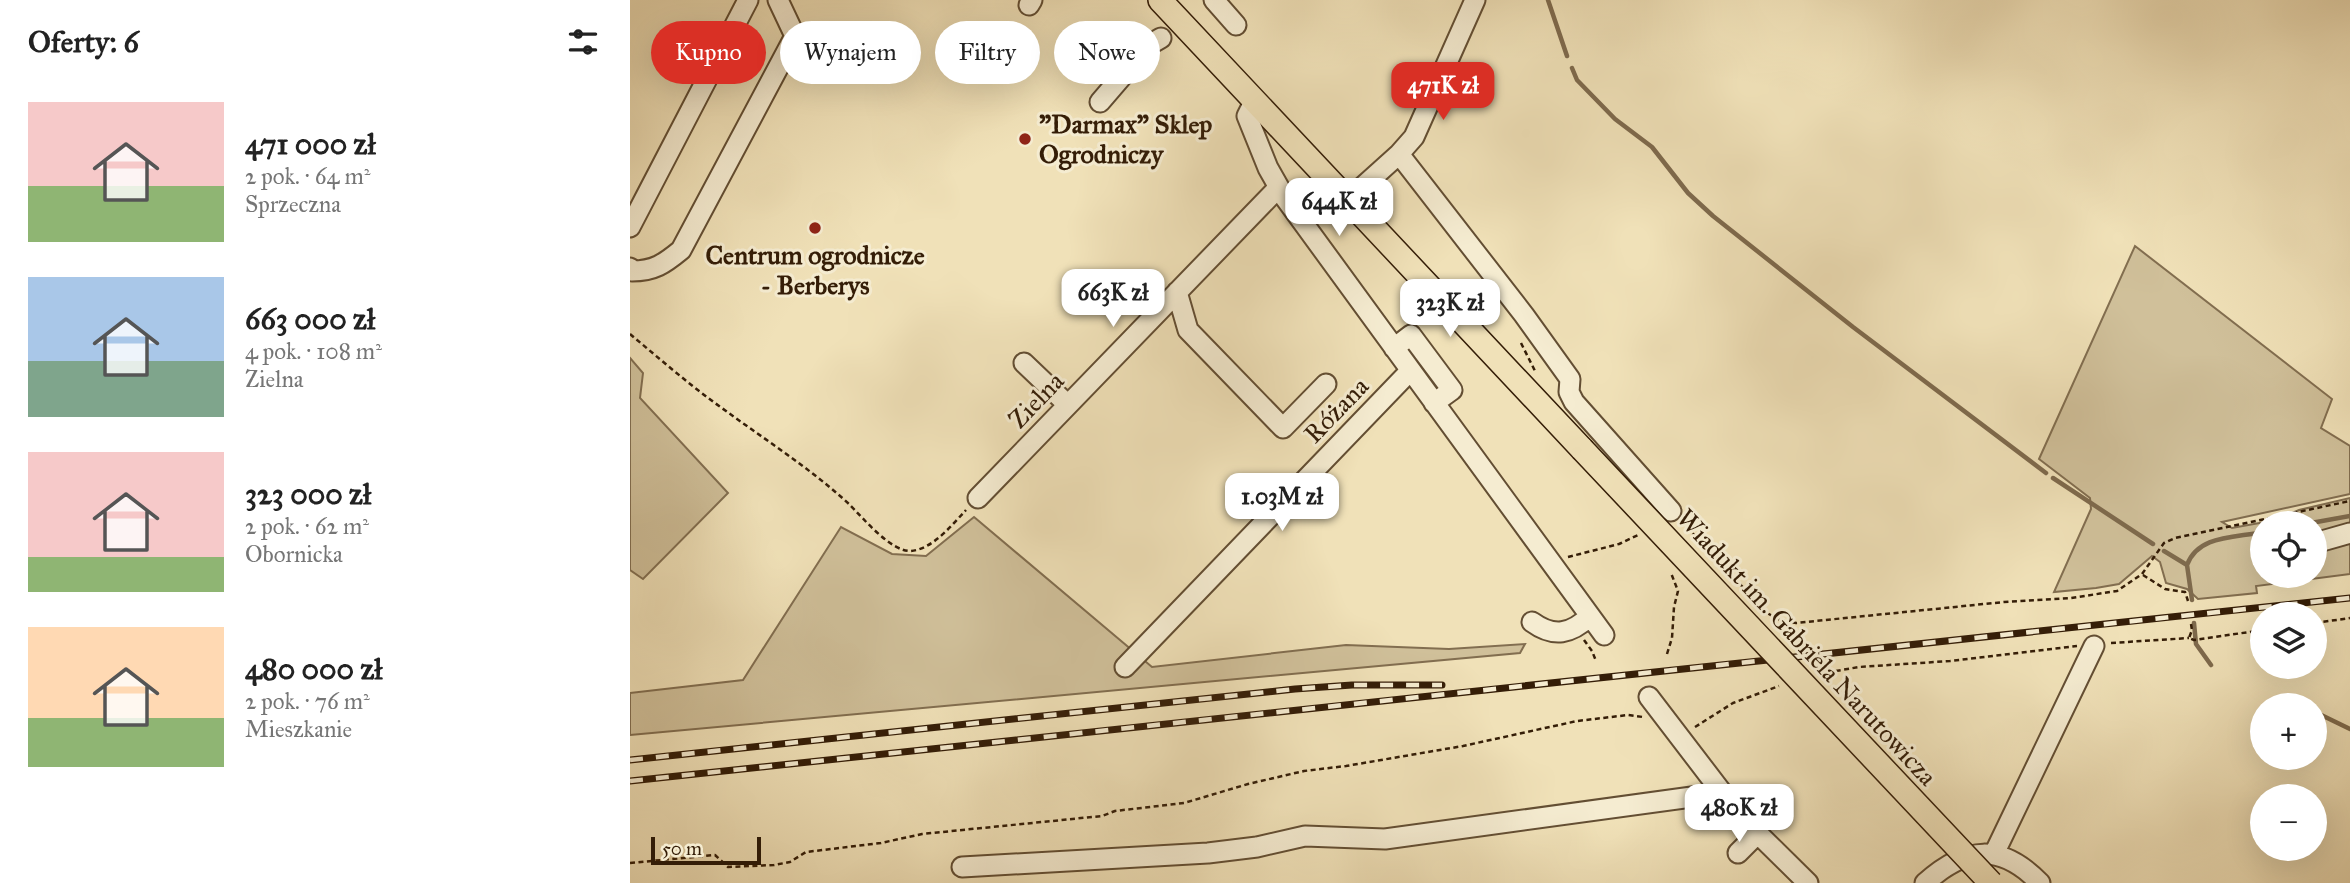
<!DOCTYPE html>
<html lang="pl">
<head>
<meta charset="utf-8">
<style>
	body { margin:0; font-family:"IM FELL Great Primer",serif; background:#f6f6f6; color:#222; height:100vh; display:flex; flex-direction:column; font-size:26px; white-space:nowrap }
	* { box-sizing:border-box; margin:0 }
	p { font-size:23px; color:#767676 }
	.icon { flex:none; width:38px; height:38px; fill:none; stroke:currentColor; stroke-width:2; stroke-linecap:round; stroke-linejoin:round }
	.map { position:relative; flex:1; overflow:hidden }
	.side { display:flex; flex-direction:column; background:#fff; width:630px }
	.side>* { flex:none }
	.top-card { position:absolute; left:21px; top:21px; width:665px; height:63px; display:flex; gap:14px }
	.controls { position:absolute; left:1620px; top:511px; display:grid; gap:14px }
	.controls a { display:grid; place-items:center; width:77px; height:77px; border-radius:50%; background:#fff; box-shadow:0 7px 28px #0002; font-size:35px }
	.scale { position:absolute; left:21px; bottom:18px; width:110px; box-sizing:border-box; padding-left:7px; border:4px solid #341d07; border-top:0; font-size:19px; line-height:24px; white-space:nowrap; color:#341d07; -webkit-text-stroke:5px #f5ecd1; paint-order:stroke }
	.price { position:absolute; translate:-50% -60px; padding:0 16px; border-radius:14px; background:#fff; color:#222; font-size:23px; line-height:46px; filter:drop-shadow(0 2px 4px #0008) }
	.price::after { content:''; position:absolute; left:50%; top:42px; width:21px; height:16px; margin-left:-10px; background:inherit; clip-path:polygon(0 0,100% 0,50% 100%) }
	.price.selected { background:#d93025; color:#fff }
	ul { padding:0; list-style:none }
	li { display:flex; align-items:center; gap:21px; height:175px; padding:0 28px }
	li span { display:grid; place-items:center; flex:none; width:196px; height:140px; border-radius:0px; color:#555 }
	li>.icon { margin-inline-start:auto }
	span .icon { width:84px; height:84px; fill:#fffc; stroke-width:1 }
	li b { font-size:30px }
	h2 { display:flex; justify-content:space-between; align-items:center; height:84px; padding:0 28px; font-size:30px }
	.chip { padding:0 24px; border-radius:32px; background:#fff; box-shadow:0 7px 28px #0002; font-size:24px; line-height:63px }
	.chip.selected { background:#d93025; color:#fff }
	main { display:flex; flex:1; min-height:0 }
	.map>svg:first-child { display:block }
	.green { fill:#d0c09a; stroke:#826e50; stroke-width:2; fill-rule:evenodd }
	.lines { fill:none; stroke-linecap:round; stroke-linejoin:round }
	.stream { stroke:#7e6a4d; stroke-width:4.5 }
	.minor-casing { stroke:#634e33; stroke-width:23 }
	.major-casing { stroke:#341d07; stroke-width:26 }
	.path { stroke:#341d07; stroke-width:2.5; stroke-dasharray:5 3.5; stroke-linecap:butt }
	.minor { stroke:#f5ecd1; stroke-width:19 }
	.major { stroke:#f0e1b8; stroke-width:23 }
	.rail-casing { stroke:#341d07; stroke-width:7 }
	.rail { stroke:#f5ecd1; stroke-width:4.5; stroke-dasharray:13; stroke-linecap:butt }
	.major-bridge-casing { stroke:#341d07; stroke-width:26; stroke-linecap:butt }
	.major-bridge { stroke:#f0e1b8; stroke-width:23 }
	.poi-dot { fill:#8f2418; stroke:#f5ecd1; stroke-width:2.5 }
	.labels { text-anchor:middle; stroke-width:6; stroke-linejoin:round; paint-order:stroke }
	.poi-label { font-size:26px; font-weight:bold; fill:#341d07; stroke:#f5ecd1; text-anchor:start }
	.street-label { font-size:26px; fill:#341d07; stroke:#f5ecd1 }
</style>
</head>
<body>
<main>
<section class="side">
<h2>Oferty: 6<svg class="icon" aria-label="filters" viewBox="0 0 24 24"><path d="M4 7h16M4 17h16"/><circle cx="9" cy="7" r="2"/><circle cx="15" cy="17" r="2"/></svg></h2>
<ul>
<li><span style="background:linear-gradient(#f6c9c9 60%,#8fb573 0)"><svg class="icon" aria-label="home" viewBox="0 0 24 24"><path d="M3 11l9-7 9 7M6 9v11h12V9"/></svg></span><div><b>471 000 zł</b><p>2 pok. · 64 m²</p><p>Sprzeczna</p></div></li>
<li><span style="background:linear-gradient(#a9c7e8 60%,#7fa58c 0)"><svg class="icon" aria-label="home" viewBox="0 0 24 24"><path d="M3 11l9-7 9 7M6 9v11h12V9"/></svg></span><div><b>663 000 zł</b><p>4 pok. · 108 m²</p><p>Zielna</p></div></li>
<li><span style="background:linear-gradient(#f6c9c9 75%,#8fb573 0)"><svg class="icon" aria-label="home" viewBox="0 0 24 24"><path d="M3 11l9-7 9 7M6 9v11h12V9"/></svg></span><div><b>323 000 zł</b><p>2 pok. · 62 m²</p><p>Obornicka</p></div></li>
<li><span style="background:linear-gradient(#ffd9b3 65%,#8fb573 0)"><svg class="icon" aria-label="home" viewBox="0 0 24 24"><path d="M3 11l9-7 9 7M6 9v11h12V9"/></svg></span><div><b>480 000 zł</b><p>2 pok. · 76 m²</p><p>Mieszkanie</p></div></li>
</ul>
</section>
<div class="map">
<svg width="1720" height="883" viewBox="0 0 1720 883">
	<rect width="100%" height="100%" fill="#f0e1b8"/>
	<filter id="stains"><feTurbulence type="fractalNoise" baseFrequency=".00286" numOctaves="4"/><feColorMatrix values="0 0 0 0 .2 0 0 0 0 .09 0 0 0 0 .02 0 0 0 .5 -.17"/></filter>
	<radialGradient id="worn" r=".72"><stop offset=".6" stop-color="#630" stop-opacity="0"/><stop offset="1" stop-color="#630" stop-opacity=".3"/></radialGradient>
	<path class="green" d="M1505 246 1702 399 1691 428 1720 446V494L1592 522 1602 528 1646 520 1669 510 1720 498V574L1626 586 1627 593 1568 599 1557 589 1536 583 1530 562 1522 556 1489 584 1466 588 1424 592 1461 509 1460 498 1409 459ZM1633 523H1685V576H1633Z
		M0 358 13 373 10 398 98 493 13 579 0 570Z
		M344 517 522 667 716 645 819 649 895 644 890 653 0 735V693L113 680 211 527 262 554 296 556Z"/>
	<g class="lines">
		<path class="stream" d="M918 0 937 56
			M942 68 947 80 985 119 1022 147 1058 193 1083 216 1223 327 1416 473
			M1423 478 1523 544
			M1681 523 1720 516
			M1534 551 1557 565 1562 600
			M1557 565C1568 535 1604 538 1633 532
			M1564 623 1566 644 1581 665
			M1663 702 1670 705
			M1685 712 1720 729"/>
		<g class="minor-casing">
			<path id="minor" d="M584 0 606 25
				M399 5 402 0
				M625 100 617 116 638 168 655 198 974 635
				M470 102 519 45 531 38
				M769 154 894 315 940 379 939 392 944 402 1041 511
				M719 199 769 154 784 137 845 0
				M0 227 118 0
				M0 268 2 271C24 271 34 264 51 250L165 36 148 0
				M547 292 558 330 653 428 696 384
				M764 348 781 335 822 390 804 403
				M394 363 438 405
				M348 498 648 188
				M1685 543 1720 533
				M902 622C924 638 941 634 960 616
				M495 667 780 371
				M1019 697 1110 816 1178 883
				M1108 853 1127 834
				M1364 854 1464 646
				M332 867 578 853 627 847 675 836 755 839 1091 793
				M1295 883C1336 846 1371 843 1410 883"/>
		</g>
		<g class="major-casing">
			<path id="major" d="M530 0 952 449"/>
		</g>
		<path class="path" d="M0 334C31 360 62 387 96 411 137 441 181 469 219 504 233 518 261 552 281 551 303 549 322 525 336 510
			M891 343 905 371
			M1051 521 1137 613 1150 620 1166 623 1374 602 1441 598 1487 591 1512 574 1534 543 1545 538 1720 501
			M938 557 989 544 1008 535
			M1513 575 1535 589 1555 592 1558 601
			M1685 623 1720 618
			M1561 624 1562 630 1559 638 1564 640 1633 630
			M954 640 962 651 966 661
			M1481 643 1559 638
			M1037 654 1042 638 1044 607 1048 591 1041 573
			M1189 674 1229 667 1320 661 1447 646
			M1065 727 1103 703 1149 686
			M0 863 85 855 98 867 144 865 160 862 176 852 251 843 292 834 472 816 485 811 554 803 618 784 674 771 716 766 833 746 947 721 998 715 1013 717"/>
		<use href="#minor" class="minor"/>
		<use href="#major" class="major"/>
		<g class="rail-casing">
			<path id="rail" d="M0 760 665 689 722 685H812
				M0 781 1720 598"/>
		</g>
		<use href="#rail" class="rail"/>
		<g class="major-bridge-casing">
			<path id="major-bridge" d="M952 449 1361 883"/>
		</g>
		<use href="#major-bridge" class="major-bridge"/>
	</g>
	<g class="poi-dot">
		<circle cx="395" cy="139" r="7"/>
		<circle cx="185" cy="228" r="7"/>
	</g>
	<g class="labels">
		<g class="poi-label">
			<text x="409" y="133">"Darmax" Sklep<tspan x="409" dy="30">Ogrodniczy</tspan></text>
			<text x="185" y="264" text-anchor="middle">Centrum ogrodnicze<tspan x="185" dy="30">- Berberys</tspan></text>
		</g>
		<g class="street-label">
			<text transform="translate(406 400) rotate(-46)" y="9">Zielna</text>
			<text transform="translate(706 410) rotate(-46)" y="9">Różana</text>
			<text transform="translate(1177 647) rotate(47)" y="9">Wiadukt im. Gabriela Narutowicza</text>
		</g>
	</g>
	<rect width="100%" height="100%" filter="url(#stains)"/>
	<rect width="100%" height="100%" fill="url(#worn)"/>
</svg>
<div class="controls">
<a><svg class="icon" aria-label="locate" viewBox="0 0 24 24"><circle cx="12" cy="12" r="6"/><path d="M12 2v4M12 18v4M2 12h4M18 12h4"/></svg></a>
<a><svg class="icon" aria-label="layers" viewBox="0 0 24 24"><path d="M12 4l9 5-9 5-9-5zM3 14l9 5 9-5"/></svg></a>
<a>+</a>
<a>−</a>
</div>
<div class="scale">50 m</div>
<b class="price selected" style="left:813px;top:122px">471K zł</b>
<b class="price" style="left:709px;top:238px">644K zł</b>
<b class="price" style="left:483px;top:329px">663K zł</b>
<b class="price" style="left:820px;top:339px">323K zł</b>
<b class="price" style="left:652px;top:533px">1.03M zł</b>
<b class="price" style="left:1109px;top:844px">480K zł</b>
<div class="top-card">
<a class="chip selected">Kupno</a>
<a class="chip">Wynajem</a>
<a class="chip">Filtry</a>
<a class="chip">Nowe</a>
</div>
</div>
</main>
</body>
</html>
